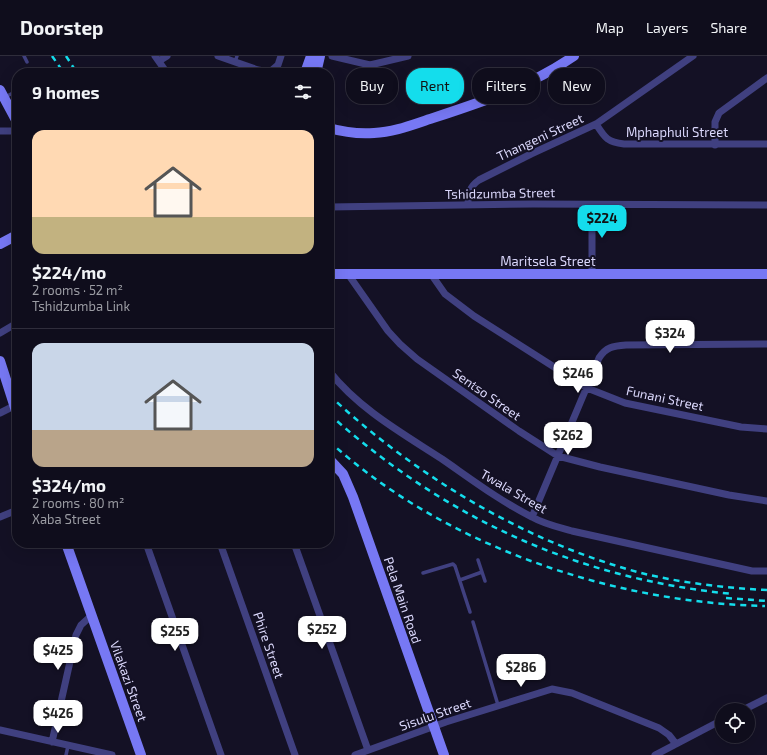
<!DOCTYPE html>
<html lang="en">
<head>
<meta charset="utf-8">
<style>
	body { margin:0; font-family:"Exo 2",sans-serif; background:#1d1b29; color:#f1f3f6; height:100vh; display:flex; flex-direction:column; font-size:15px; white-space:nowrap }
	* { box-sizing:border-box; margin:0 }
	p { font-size:13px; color:#9b9ca3 }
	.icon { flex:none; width:22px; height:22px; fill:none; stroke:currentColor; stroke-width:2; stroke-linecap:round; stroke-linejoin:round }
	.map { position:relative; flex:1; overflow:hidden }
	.details { position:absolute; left:12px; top:12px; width:322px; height:480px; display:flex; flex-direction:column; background:#0f0d1c; border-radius:16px; box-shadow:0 4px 16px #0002,0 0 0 1px #2f2d3b }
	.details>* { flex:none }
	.banner { position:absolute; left:346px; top:12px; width:361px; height:36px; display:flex; gap:8px }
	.buttons { position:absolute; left:715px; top:647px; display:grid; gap:8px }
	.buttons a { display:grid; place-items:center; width:40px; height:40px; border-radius:50%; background:#0f0d1c; box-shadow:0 4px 16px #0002,0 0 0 1px #2f2d3b; font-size:20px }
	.price { position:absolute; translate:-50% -34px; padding:0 9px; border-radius:8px; background:#fff; color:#222; font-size:13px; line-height:26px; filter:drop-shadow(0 1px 2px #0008) }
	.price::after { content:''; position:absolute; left:50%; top:24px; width:12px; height:9px; margin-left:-6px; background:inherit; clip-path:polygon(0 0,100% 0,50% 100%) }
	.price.active { background:#14ddec; color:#111 }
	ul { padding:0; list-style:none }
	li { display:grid; align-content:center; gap:8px; height:212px; padding:0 20px }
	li+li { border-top:1px solid #2f2d3b }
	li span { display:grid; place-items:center; height:124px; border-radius:12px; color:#555 }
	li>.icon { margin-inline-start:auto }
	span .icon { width:72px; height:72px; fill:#fffc; stroke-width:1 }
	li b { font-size:17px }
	h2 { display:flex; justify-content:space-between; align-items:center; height:48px; padding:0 20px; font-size:17px }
	.pill { padding:0 14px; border-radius:16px; background:#0f0d1c; box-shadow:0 4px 16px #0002,0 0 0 1px #2f2d3b; font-size:14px; line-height:36px }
	.pill.active { background:#14ddec; color:#111 }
	header { display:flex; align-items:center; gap:24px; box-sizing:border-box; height:56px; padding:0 20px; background:#0f0d1c; border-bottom:1px solid #2f2d3b }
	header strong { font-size:19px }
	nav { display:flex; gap:22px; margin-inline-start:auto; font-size:14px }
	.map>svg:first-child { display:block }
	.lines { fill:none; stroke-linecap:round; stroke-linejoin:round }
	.lane { stroke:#404080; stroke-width:3.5 }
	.street { stroke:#404080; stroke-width:7 }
	.secondary { stroke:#7778f4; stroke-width:10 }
	.rail { stroke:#14ddec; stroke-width:2.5; stroke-dasharray:6 5; stroke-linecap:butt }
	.labels { text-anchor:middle; stroke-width:4; stroke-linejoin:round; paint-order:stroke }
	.street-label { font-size:13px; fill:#dbd8fc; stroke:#141125 }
</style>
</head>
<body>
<header>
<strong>Doorstep</strong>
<nav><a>Map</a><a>Layers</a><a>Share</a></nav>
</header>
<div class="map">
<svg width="767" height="699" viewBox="0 0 767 699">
	<rect width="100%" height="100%" fill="#141125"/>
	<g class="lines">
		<path class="lane" d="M24 0 27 6
			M235 6 237 0
			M5 41 17 35
			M478 504 485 525
			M423 517 453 508 455 510 470 556
			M460 524 482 516
			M473 566 498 649
			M66 699 68 690"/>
		<path class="street" d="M155 0 167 17
			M218 0 258 14 270 16 278 9 281 0
			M332 0 370 9 408 0
			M159 5 167 0
			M596 68C605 82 607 86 624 88H767
			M0 75H17
			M715 89V66L719 57 767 22
			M468 149C468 138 469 131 479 124L531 98 596 68 693 0
			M329 151 533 148 767 149
			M348 218 388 275 400 288 417 303 519 375 558 400 600 411 729 439 767 445
			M431 218 445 238 474 260 587 332 625 347 741 371 767 373
			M592 218V149
			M0 277 17 267
			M329 315C359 353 402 377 442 403 471 423 500 445 532 461 544 468 558 471 572 475L752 515H767
			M0 357 14 350
			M0 461 17 454
			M532 461 599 302C606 291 613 290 626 289L767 288
			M146 487 221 699
			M220 487 295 699
			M294 487 368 694
			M743 654 767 642
			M0 674 112 699
			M52 686 76 579 81 569 92 559
			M355 699 446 666 552 633 572 637 659 672 669 679 676 688
			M655 699 722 664"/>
		<path class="secondary" d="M305 17 311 0
			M316 17 320 0
			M0 34 17 66
			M329 72C343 76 360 78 374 77 395 76 414 68 433 62 482 46 531 30 574 0
			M0 188 17 179
			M329 218H767
			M0 305 17 358
			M329 403 343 418 353 441 444 699
			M66 487 141 699"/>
		<path class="rail" d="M52 0 64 17
			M66 0 77 17
			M329 339C417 421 525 486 641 517 682 527 725 532 767 534
			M329 358C445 462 577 523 733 538
			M329 385C442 489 612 547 765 550
			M726 542 767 545"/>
	</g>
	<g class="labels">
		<g class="street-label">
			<text x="677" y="81">Mphaphuli Street</text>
			<text transform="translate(540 81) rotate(-25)" y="5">Thangeni Street</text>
			<text transform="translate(500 137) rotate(-1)" y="5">Tshidzumba Street</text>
			<text x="548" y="210">Maritsela Street</text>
			<text transform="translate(487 338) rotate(35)" y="5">Sentso Street</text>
			<text transform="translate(665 342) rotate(12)" y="5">Funani Street</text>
			<text transform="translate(514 435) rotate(30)" y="5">Twala Street</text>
			<text transform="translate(403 544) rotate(71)" y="5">Pela Main Road</text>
			<text transform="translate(269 589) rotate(71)" y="5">Phire Street</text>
			<text transform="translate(129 625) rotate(70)" y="5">Vilakazi Street</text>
			<text transform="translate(435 658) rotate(-19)" y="5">Sisulu Street</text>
		</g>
	</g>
</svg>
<div class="buttons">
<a><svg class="icon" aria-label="locate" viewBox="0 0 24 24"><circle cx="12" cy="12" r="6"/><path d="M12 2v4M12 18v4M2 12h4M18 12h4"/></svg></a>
</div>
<b class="price active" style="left:602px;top:183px">$224</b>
<b class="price" style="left:670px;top:298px">$324</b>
<b class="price" style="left:578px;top:338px">$246</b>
<b class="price" style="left:568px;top:400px">$262</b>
<b class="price" style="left:322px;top:594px">$252</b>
<b class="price" style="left:175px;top:596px">$255</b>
<b class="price" style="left:58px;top:615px">$425</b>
<b class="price" style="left:521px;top:632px">$286</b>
<b class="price" style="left:58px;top:678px">$426</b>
<div class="banner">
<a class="pill">Buy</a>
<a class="pill active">Rent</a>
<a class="pill">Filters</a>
<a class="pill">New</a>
</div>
<section class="details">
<h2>9 homes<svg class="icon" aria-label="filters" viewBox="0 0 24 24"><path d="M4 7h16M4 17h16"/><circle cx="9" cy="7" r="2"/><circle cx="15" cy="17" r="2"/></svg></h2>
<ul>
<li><span style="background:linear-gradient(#ffd9b3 70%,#c2b280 0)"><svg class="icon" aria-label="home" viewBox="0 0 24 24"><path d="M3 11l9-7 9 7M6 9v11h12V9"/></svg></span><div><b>$224/mo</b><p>2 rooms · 52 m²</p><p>Tshidzumba Link</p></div></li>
<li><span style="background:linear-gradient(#c9d6e8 70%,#b9a48a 0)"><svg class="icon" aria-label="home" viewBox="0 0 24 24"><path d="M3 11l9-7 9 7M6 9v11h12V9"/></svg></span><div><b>$324/mo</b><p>2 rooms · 80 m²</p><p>Xaba Street</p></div></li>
</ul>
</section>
</div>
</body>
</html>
